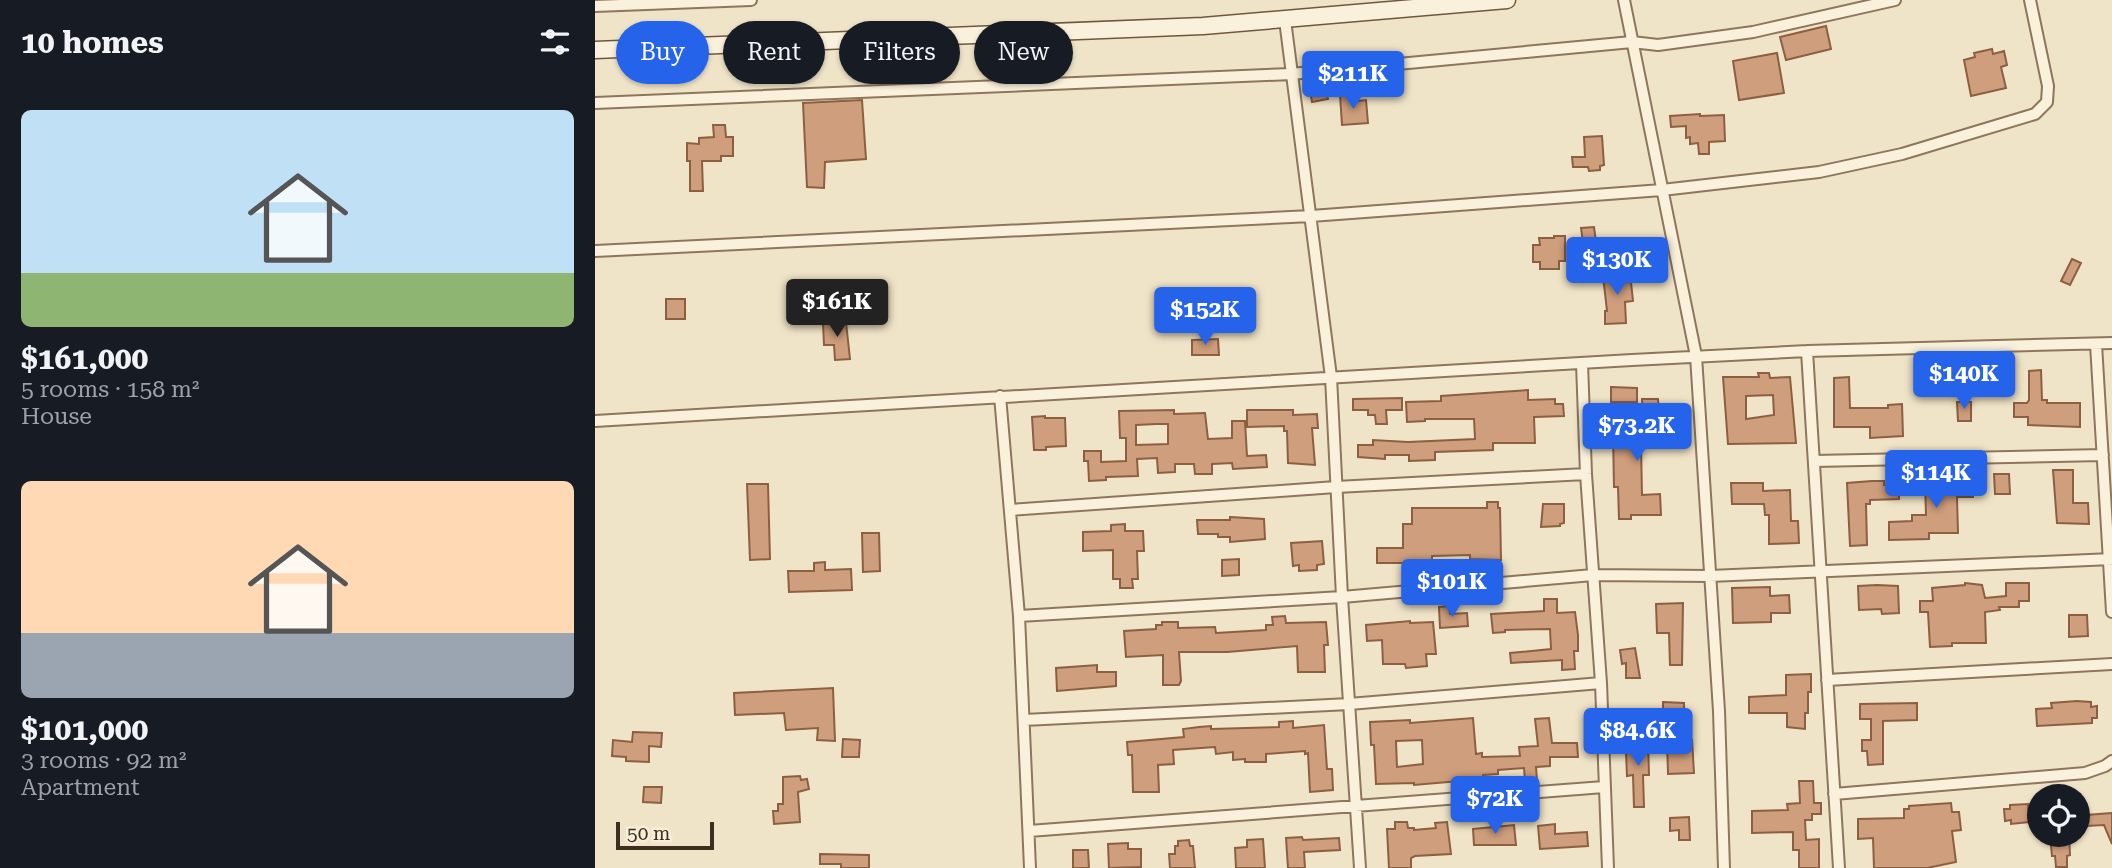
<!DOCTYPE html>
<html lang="en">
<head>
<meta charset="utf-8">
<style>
	body { margin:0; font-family:"Roboto Serif",serif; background:#20242c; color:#f1f3f6; height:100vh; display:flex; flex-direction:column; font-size:26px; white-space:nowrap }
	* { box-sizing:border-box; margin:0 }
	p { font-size:23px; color:#9ea1a6 }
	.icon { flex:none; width:38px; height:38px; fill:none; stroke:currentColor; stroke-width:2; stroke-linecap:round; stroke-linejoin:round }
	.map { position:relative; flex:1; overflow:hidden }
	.side { display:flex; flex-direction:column; background:#171b24; width:595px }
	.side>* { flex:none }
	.guide { position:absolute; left:21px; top:21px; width:665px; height:63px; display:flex; gap:14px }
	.fabs { position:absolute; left:1432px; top:784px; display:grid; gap:14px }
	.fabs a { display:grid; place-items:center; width:63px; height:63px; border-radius:50%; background:#171b24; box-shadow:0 2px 5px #0004; font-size:35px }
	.scale { position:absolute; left:21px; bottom:18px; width:98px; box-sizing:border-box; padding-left:7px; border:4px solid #3d2e20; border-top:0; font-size:19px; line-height:24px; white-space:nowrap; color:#3d2e20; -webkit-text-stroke:5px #f7eed8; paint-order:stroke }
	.price { position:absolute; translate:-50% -60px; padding:0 16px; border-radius:7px; background:#2563eb; color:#fff; font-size:23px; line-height:46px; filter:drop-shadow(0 2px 4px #0008) }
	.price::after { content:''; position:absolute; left:50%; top:42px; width:21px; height:16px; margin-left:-10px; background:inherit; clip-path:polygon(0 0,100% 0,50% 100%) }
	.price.on { background:#222; color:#fff }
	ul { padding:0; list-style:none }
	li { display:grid; align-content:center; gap:14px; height:371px; padding:0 21px }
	li span { display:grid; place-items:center; height:217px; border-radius:10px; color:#555 }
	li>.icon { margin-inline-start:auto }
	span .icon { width:126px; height:126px; fill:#fffc; stroke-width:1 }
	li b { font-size:30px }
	h2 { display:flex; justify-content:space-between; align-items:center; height:84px; padding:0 21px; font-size:30px }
	.tag { padding:0 24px; border-radius:32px; background:#171b24; box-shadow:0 2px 5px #0004; font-size:24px; line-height:63px }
	.tag.on { background:#2563eb; color:#fff }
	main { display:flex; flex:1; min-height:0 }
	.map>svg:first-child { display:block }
	.building { fill:#cf9f7d; stroke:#8d5f41; stroke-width:2; fill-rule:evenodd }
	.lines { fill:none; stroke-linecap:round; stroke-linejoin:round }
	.street-casing { stroke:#8d765c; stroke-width:14 }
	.secondary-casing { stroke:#6f573f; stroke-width:19 }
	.street { stroke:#faf1dc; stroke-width:10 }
	.secondary { stroke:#faf1dc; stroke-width:16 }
</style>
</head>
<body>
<main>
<section class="side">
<h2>10 homes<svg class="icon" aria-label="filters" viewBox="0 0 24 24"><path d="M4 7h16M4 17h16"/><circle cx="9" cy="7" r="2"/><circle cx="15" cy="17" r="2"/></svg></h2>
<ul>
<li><span style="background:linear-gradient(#bfe0f5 75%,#8fb573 0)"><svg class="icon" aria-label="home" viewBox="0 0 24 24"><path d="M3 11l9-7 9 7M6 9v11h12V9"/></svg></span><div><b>$161,000</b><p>5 rooms · 158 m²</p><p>House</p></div></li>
<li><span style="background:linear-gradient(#ffd9b3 70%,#9aa5b1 0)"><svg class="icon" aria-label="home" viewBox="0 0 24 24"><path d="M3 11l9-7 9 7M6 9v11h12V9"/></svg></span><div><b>$101,000</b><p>3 rooms · 92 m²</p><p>Apartment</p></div></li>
</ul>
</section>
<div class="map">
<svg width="1517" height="868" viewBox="0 0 1517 868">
	<rect width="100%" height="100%" fill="#f0e4c8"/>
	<path class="building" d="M1231 26 1236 49 1191 60 1185 37Z
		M1397 49 1398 54 1409 51 1412 65 1406 67 1411 88 1376 96 1369 60 1380 57 1379 53Z
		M1182 53 1189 93 1144 100 1138 61Z
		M729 79 733 99 717 102 713 80Z
		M745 95H757V97H763V101L771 100 773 123 747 125Z
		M267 100 271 159 230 162 229 188 212 187 208 103Z
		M1105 114V116L1129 115 1130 141 1114 142V154H1104L1103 143 1095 144V137L1091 138V126L1076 127 1075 116Z
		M118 125H130L131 137H138V156H126V161H107L108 191H95V161H92V143L104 144V138L119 137Z
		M1007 136 1009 165 1005 166V170L994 171 993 167H978L977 157H990L989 137Z
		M999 227 1002 249 989 250 986 228Z
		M959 236H970V261H964V269H945V262H938V245H945L944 238H959Z
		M1477 259 1486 263 1475 285 1466 281Z
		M1035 273 1038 301 1030 302 1031 323 1010 324V311H1012L1008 276Z
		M71 299H90V319H71Z
		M648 305 651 326 631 329 628 308Z
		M251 322 255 359 240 360 239 345H229L228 323Z
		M623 339 624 355H597V340Z
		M1344 363H1360L1361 384 1338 385V388L1321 389V374H1345Z
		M1446 370 1447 400H1452V403H1485V427L1433 425V417H1419V403H1432L1434 400V371Z
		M1163 373H1174L1175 378 1195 377 1201 443 1133 444 1128 377H1164ZM1178 395 1179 415 1151 419V396Z
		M1254 377 1255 408H1293V405L1307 404 1308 436 1275 438V427H1239V378Z
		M1016 387 1042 388V402H1016Z
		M933 390V400L960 399V404H968L969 416 939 417 940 443H898V450L840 452V460L814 461V455H790V459L763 457V445H778V440L813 442 880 439 879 419H830V421L812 422 811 402 846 401V396Z
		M807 398V410H791L792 424H781L780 415H773V410H758V399Z
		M1047 399H1063L1064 419 1071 418 1072 444 1046 445 1047 495 1065 494 1066 515H1036V519H1024L1023 487H1019L1018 435H1022V429H1048Z
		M1362 402H1376V421H1363Z
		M579 410V414L610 413 613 439 637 438V421H650L652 456 671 455 672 467 638 469 637 463 617 464V474H600L599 464H580V472L563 473 562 458 542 459 543 476 511 477V480L494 481 493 461H489V451H506V462L531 461V438H525L524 411ZM561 424H573V444L541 445V425Z
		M652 410H698V415L722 414 723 428H717L720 465 693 463 692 431H689V426L652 427Z
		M450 416V418H470L471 446 451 447V450H439L437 417Z
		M1458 470H1478V503H1493L1494 524 1462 523Z
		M1361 473H1377L1378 497H1362L1363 533H1334V539L1294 540V522L1317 521V515H1331L1330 482 1361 481Z
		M1399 474H1414L1415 494H1400Z
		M1277 481H1289V485H1304V499L1275 500V504H1271L1272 545 1255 546 1252 483Z
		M1136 483H1168V491L1195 490 1196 521H1203L1204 543 1174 544V515H1170L1169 504H1137Z
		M152 484H173L175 559 155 560Z
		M892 502H903V508H905L906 560 875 559V555L837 556V563H782V548H808V524H817V508H892Z
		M948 504H969V523L965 524V526L946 527Z
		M635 517 669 519 670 539 635 542V537H623V534H603L602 520H635Z
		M530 524V531H548L549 551H542L543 579H537L538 588H525V579H518V550L488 551V532L516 531V525Z
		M267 533H284L285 571 268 572Z
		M727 541 729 564 722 565V570L704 571V565L698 566 696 543Z
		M644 559V575L627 576V560Z
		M230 562V570L256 569 257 590 194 592 193 571H219V563Z
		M1370 583 1387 585 1390 598 1411 596V583H1434V601H1424V607H1404L1405 610 1390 612 1391 643H1357V646L1335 647 1333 612H1325V601H1338L1337 588 1370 585Z
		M1282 585 1303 586 1304 613 1287 614 1286 609 1264 610 1263 586Z
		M1175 587V596L1194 595 1195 613H1176V622L1138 623 1137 588Z
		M949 599H962V613L980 612 983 635V651H979L980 669 967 670V660L916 663 915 653 956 649 955 629 910 630V632L898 633 896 614 949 611Z
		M1088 603 1087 665H1075L1074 633H1062L1061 604Z
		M854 606 855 614 872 613 873 626 845 628 844 607Z
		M1474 615H1492L1493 636 1474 637Z
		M690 616 691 623 731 622 733 645H729L730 672H703L702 646 632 652H584L586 681 584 685H568V655L531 657 529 631 561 629V625H567V622H583V628L620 627 621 633 671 630V625H678L677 617Z
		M815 621V623L838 622 841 654H831L832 666 811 668 810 664H788L787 640 772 641 771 625Z
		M1040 648 1045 678H1031V663L1027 664 1025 650Z
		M502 665V672H521V686L462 691 461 668Z
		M1216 674V692H1213V713H1210V729L1192 727V713H1154V697L1191 695V675Z
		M238 688 240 741 222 740 223 728 191 730 189 713 140 715 139 693Z
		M1482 701 1496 702V707L1502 706V718H1497V723L1442 726 1441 709 1457 708 1456 703Z
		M1068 702 1089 703V740H1097L1099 773 1073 774 1072 740H1077V716H1068Z
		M1322 703V720L1288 721V764L1273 765 1272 751H1267V740H1276V719H1265V704Z
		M878 718 881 754 887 753V757L925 756 924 747 943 746 940 719 954 718 957 743H982L983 757H955V766L941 767 942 780 930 781 929 768 903 770V774L888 775V779L819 785V783L781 784 779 745H776L775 722 815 720V723ZM827 740 828 764 802 767 801 741Z
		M698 721V728L729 725 732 769H737L738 790 715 792 713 753 710 754V751L671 754V762H650V759L638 760V752L621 754 620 747 578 750 579 764 563 765 564 792H538L537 755H533L532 742 589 737 588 729 604 727 616 726V729L684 727V722Z
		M38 732 67 733 66 747 54 746V762L31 761V757L17 756 18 740 37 742Z
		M248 739 265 740 264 757H247Z
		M1053 740 1054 775H1048L1049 807H1039L1038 775 1032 776 1031 751H1034L1033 741Z
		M205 776 206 780 212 779 214 789 203 792 205 822 179 824 178 811H183V804H188V777Z
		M1204 781H1218L1219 803H1226V814H1217V820H1210L1211 840 1224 839V868H1204V850H1198V832L1157 833V811L1193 810 1192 804 1205 803Z
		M49 787H67L66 803 48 802Z
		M1356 803 1357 812H1364L1366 830 1357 831 1361 862 1332 868H1279L1278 838 1263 839V819L1309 818V809H1314V806Z
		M1433 804 1434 822 1416 824V820L1410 821 1409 809H1415V805Z
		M1517 813V844L1509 825 1492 826 1491 815Z
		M1094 817 1095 840H1084V830L1075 831V818Z
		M800 822H812L813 828H819V830L841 828 840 823 852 822 856 854 820 856 816 858V868H794L792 829H800Z
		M960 824V834L992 832 993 846 945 849 943 826Z
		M919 825 921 845H879L878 829Z
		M1455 835H1474L1475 855 1472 856V867H1461L1460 856H1457Z
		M707 837 708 840 744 838 745 850 709 852 710 868H693L691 838Z
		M668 839 670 868H641L640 848 652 847V840Z
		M594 840 595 846H598L600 868H575L574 854H580V846H583V841Z
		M533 843V849H546V867L514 868 513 844Z
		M478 850H493L494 868H478Z
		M225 854 274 855V868H246V864H225Z"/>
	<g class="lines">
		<g class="street-casing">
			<path id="street" d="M1029 0 1101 356 1124 711 1129 868
				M0 6 156 0
				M690 20 736 377 747 597 765 868
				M0 103 696 74 1037 42 1063 45 1158 32 1300 0
				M0 251 716 216 1067 190 1224 172 1307 154 1440 114 1452 102 1453 86 1435 0
				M1501 344 1517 612
				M1212 351 1244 868
				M987 363 991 474 1006 683 1013 868
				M405 396 424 616 435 868
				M0 421 1037 360 1212 351 1517 343
				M1219 461 1508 455
				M415 510 741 487 991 474
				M424 616 747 597 998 575 1115 576 1517 559
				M1232 680 1517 664
				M429 720 754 704 1006 683
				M1239 794 1490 773 1510 766 1517 761
				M434 831 1009 787"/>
		</g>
		<g class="secondary-casing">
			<path id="secondary" d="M0 50 608 26 912 0"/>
		</g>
		<use href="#street" class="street"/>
		<use href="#secondary" class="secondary"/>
	</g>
</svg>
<div class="fabs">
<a><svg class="icon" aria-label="locate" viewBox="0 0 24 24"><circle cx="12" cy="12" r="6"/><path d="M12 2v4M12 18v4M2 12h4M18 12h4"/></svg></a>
</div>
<div class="scale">50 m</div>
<b class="price" style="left:758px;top:111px">$211K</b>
<b class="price" style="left:1022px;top:297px">$130K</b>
<b class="price on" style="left:242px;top:339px">$161K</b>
<b class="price" style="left:610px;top:347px">$152K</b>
<b class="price" style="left:1369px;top:411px">$140K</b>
<b class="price" style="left:1042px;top:463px">$73.2K</b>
<b class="price" style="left:1341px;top:510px">$114K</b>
<b class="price" style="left:857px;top:619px">$101K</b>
<b class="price" style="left:1043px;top:768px">$84.6K</b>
<b class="price" style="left:900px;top:836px">$72K</b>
<div class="guide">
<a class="tag on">Buy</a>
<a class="tag">Rent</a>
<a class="tag">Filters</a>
<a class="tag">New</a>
</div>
</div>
</main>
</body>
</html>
